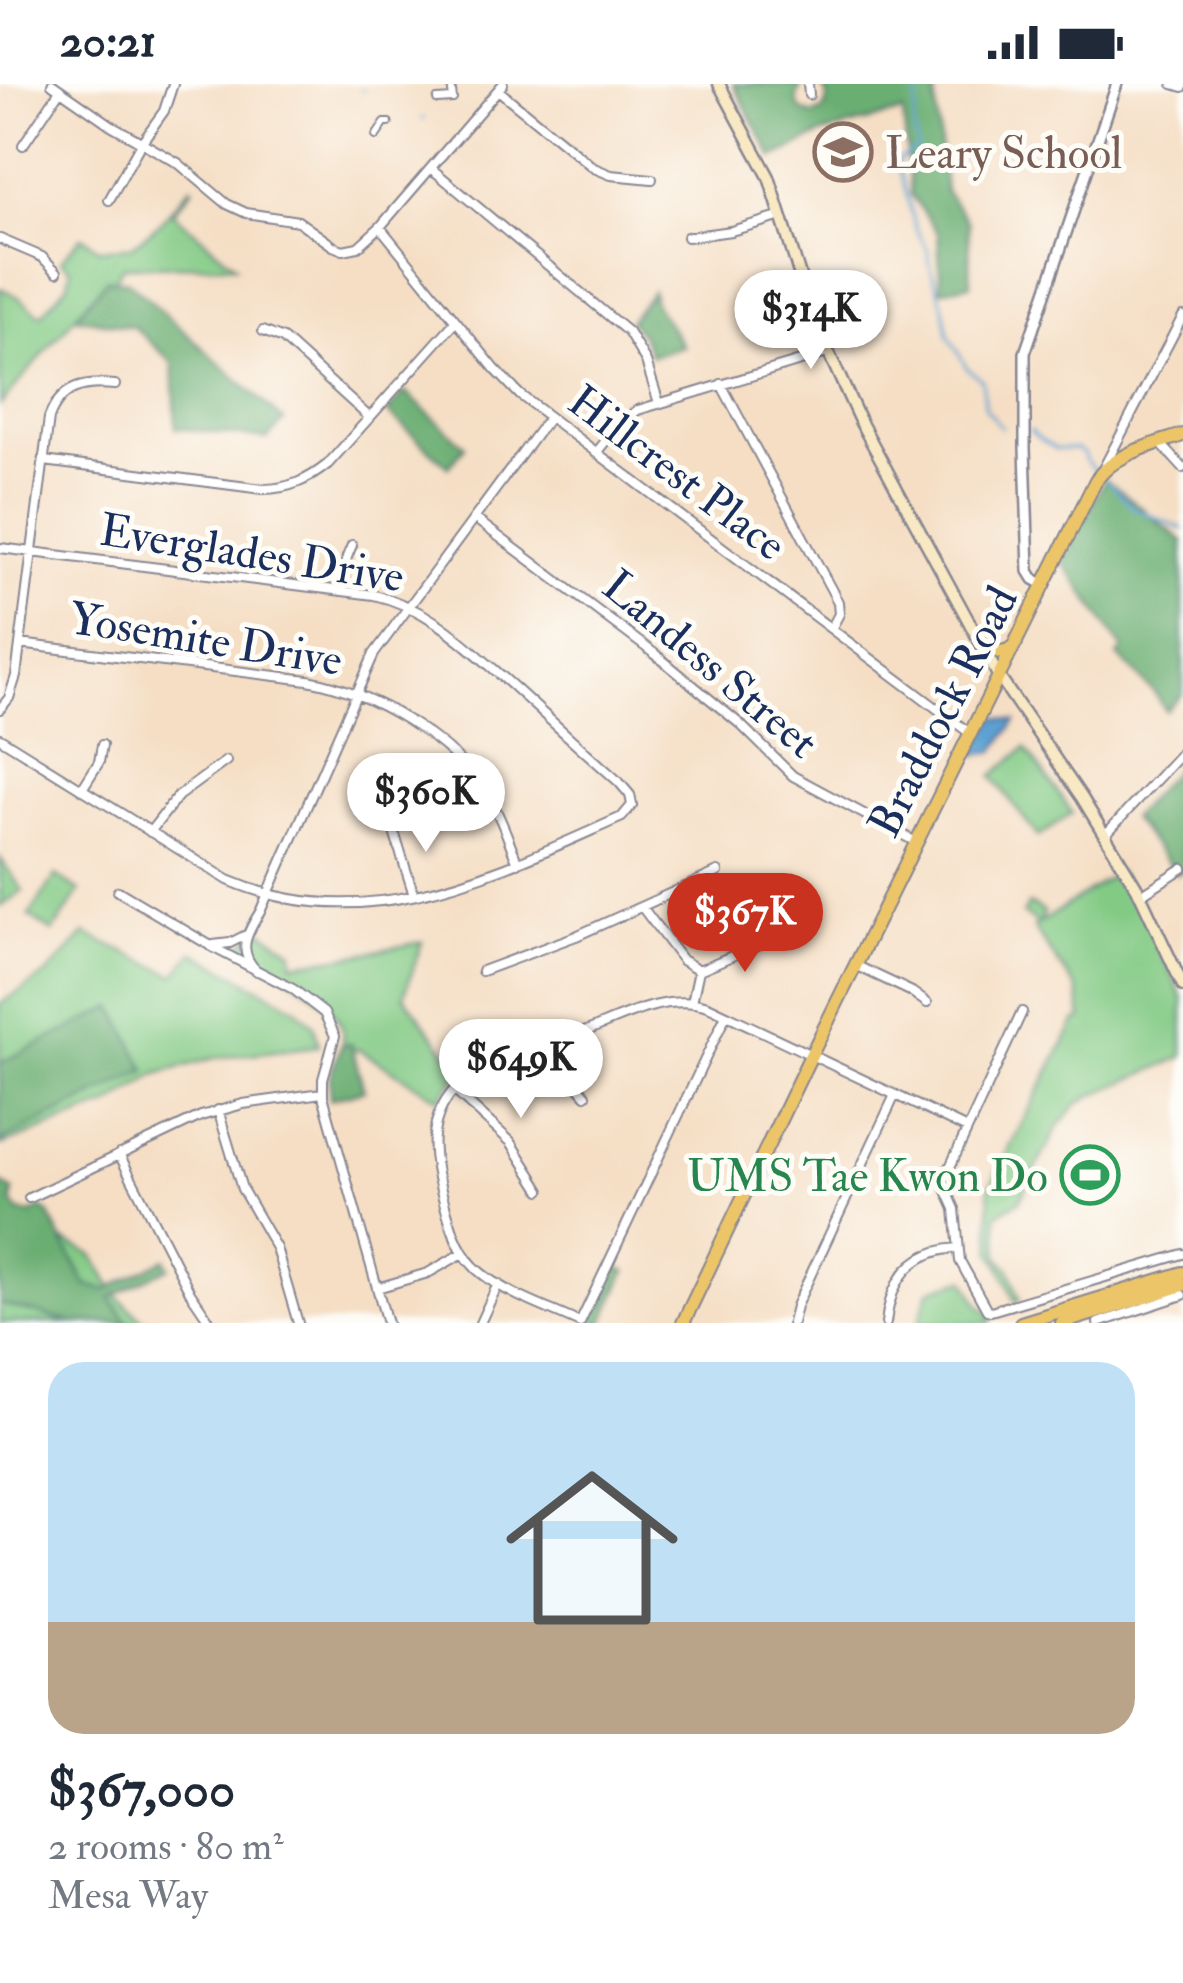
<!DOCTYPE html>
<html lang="en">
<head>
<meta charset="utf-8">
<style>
	body { margin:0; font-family:"IM FELL Double Pica",serif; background:#f2f2f3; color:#1f2937; height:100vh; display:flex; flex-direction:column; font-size:45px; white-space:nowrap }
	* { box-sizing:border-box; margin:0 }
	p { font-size:39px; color:#747a83 }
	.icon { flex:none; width:66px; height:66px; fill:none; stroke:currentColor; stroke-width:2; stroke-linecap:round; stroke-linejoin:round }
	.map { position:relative; height:1239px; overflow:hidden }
	.drawer { display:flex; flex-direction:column; background:#fff; flex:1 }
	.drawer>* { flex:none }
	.price { position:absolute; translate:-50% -102px; padding:0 27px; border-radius:42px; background:#fff; color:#222; font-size:39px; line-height:78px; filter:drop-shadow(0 3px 6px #0008) }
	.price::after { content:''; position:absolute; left:50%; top:72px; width:36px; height:27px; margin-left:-18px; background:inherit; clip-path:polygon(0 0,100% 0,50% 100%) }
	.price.current { background:#c8321e; color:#fff }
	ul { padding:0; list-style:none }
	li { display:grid; align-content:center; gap:24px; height:636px; padding:0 48px }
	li+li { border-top:3px solid #e0e1e3 }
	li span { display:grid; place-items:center; height:372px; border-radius:36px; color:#555 }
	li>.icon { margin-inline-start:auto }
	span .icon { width:216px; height:216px; fill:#fffc; stroke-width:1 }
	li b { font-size:51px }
	.status { display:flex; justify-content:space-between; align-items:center; height:84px; padding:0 60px; background:#fff; direction:ltr }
	.status svg { height:33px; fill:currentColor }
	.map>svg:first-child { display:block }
	.green { fill:#83ca85; stroke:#4f7c72; stroke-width:3 }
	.forest { fill:#6aae72; stroke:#426e68; stroke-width:3 }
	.water { fill:#5ca1d1; stroke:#3c6898; stroke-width:3 }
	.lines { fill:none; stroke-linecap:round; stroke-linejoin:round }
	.stream { stroke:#5ca1d1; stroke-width:3 }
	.pedestrian-casing { stroke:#888691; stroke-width:10 }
	.minor-casing { stroke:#888691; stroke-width:12 }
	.tertiary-casing { stroke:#888691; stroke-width:14 }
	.secondary-casing { stroke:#888691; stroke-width:15 }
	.primary-casing { stroke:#888691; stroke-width:16 }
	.pedestrian { stroke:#fff; stroke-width:6 }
	.minor { stroke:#fff; stroke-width:8 }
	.tertiary { stroke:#fff; stroke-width:9 }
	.secondary { stroke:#f8e8c3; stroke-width:10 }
	.primary { stroke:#edc569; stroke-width:12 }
	.labels { text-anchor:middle; stroke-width:10; stroke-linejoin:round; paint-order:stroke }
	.education-label { font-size:45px; fill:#785e54; stroke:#fdfcf7; text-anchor:start }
	.street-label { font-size:45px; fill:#1b2f5e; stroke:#fdfcf7 }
	.leisure-label { font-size:45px; fill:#27864d; stroke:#fdfcf7; text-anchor:end }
</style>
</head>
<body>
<div class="status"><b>20:21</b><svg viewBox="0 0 49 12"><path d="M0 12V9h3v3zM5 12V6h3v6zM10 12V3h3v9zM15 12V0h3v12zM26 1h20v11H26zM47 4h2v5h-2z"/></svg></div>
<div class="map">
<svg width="1183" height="1239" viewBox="0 0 1183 1239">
	<rect width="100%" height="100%" fill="#fdfcf7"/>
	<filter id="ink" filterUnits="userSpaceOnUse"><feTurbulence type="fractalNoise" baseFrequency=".00833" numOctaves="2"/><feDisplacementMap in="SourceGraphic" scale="24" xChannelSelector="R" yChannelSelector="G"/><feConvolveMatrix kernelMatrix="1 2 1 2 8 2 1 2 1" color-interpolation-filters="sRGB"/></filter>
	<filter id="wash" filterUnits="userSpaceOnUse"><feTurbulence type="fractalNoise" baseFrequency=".004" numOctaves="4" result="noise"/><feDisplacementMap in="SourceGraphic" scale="48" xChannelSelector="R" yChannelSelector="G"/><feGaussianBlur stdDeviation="2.7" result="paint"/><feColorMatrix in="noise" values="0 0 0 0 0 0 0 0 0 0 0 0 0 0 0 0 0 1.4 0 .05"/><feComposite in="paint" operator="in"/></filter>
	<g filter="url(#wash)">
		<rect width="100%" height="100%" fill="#f5dec4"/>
		<path class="green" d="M191 102 193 104 173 129 235 181 123 182 113 197 106 196 0 321V204L17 212 41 231 68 200 71 185 61 176 82 152 99 165 132 162 160 139Z
			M1026 664 1072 729 1038 753 992 692Z
			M0 774 23 807 0 823Z
			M1118 788 1144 831 1183 915V973L1091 1012 1076 1021 1058 1043 1019 1117 997 1130 999 1173 1010 1185 1020 1216 1015 1217 1002 1185 992 1168 989 1103 1075 938 1082 935 1078 907 1035 846 1034 843 1038 840 1023 830 1029 820 1044 828 1040 839Z
			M56 792 80 807 53 848 29 832Z
			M259 844 293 867V879L361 870 422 858 404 912 462 988 438 1014 360 966 342 964C342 961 343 947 342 944 334 914 267 879 241 862Z
			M85 850 175 891 194 868 295 923 314 941 319 962 214 974 157 990 110 1021 0 1062V920L47 890Z
			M0 1118 44 1148 93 1171 116 1211 146 1239H0Z
			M965 1195 980 1222 991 1230V1239H919L929 1206Z"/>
		<path class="forest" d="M733 0H802C797 10 793 17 802 27L813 31 823 27C830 17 829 8 819 0H934L945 107 968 138 971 200 941 206 938 149 911 111 903 28 823 50 773 74Z
			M107 195 128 197 284 337 267 355 176 344 173 279 134 243 75 233Z
			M652 207 654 219 683 262 651 272 642 252 629 237Z
			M405 308 465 362 449 383 387 328Z
			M1105 395 1183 457V610L1166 627 1153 607 1118 572 1123 565 1063 478Z
			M1183 676V786L1177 790 1131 734Z
			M114 923 146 986 0 1058V979Z
			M351 960 364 1006 330 1015V993L341 961Z
			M0 1099 14 1107 12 1118 19 1128 31 1130 41 1124 48 1129 86 1201 106 1206 165 1175 169 1183 110 1214 129 1239H73L0 1220Z
			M614 1181 626 1187 603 1239H596L591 1229Z"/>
		<path class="water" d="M994 633 1016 637 994 668 973 671Z"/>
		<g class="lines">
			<path class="stream" d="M918 0 914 47 918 64 897 77 916 145 928 166 931 185 943 219 948 251 967 284 982 296 985 324 1001 343
				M362 5 363 6
				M423 35V34
				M1030 346C1040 358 1045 356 1055 365H1076L1084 370 1085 376 1095 387
				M1106 396 1134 424 1183 445"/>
		</g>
	</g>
	<g filter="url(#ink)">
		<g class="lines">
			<g class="pedestrian-casing">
				<path id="pedestrian" d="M437 16 453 15 451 0
					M376 52 385 39H389"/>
			</g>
			<g class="minor-casing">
				<path id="minor" d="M52 0 111 41 178 79 227 120 246 129 298 137 333 162 343 166 358 163 380 143 503 0
					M808 0 809 11
					M1173 0 1183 3
					M498 6 594 84 611 91 652 95
					M23 61 60 6
					M432 85 628 248 646 278 659 319
					M109 116 141 59 164 27 173 0
					M380 143 495 285 520 311 971 650
					M687 153 731 147 782 132
					M0 155 42 173 57 188
					M263 247 283 255 369 333
					M721 300 838 518 839 530 831 545
					M1161 360 1183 384
					M596 369 621 338 638 326 827 269
					M44 377 263 405C289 405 308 396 328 380L456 237
					M1103 385 1183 232
					M474 434 655 570 740 640 793 692 916 758
					M0 464 374 511C432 524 470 565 514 603 549 635 584 667 619 698L630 711 632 721
					M341 507 347 473 352 461
					M20 560 308 596C373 608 450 654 487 710 501 731 508 756 518 779
					M0 625 9 614 16 592 49 334C61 302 84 298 115 301
					M0 654 228 796C366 856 495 789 622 733L632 721
					M82 705 99 678 102 661
					M393 745 414 811
					M150 748 178 712 226 677
					M1106 750 1183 667
					M118 807 216 865 293 905 324 929 335 952 323 995V1012L387 1239
					M1141 811 1183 784
					M642 823 682 876 699 886
					M213 861 230 859 244 852
					M855 881 912 908 927 919
					M699 886 774 854 793 853
					M257 887C236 867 247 849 260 828L374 570 549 333
					M482 887 576 852 718 788
					M692 918 699 886
					M559 957 574 997 586 1011
					M454 1006 511 1058 541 1106
					M218 1026 242 1105 276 1164 298 1239
					M119 1070 190 1208 211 1239
					M950 1083 1022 928
					M940 1091 955 1125 960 1177 987 1226 991 1227 1183 1170
					M29 1114 201 1032 243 1020 322 1009
					M377 1204 428 1189 463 1169
					M480 1239 498 1200
					M580 1239C548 1224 508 1211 481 1189 460 1172 453 1149 446 1125 433 1077 420 1034 464 996 489 974 550 960 584 948 623 933 665 909 708 922L967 1045
					M580 1239 726 931
					M792 1239 796 1222 895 1011
					M886 1239C891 1194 912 1167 958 1164
					M1098 1239 1183 1211"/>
			</g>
			<g class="tertiary-casing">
				<path id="tertiary" d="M1045 501 1034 495 1029 487 1025 364V269L1117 0"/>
			</g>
			<g class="secondary-casing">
				<path id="secondary" d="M719 0 769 93 814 237 860 337 999 593 1082 714 1137 804 1183 902"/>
			</g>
			<g class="primary-casing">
				<path id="primary" d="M981 559C992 568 1006 573 1016 559
					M683 1239 811 971 1096 396C1115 369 1153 361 1183 351
					M1021 1239 1183 1189
					M1062 1239 1183 1201"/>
			</g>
			<use href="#pedestrian" class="pedestrian"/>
			<use href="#minor" class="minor"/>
			<use href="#tertiary" class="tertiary"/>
			<use href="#secondary" class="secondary"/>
			<use href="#primary" class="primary"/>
		</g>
	</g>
	<defs>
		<g id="school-ring" transform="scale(3)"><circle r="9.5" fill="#fdfcf7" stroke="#8d6e63" stroke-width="1.5"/><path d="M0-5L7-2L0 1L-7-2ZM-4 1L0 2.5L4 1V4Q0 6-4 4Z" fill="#8d6e63"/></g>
		<g id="stadium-ring" transform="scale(3)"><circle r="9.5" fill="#fdfcf7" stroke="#2e9e5b" stroke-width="1.5"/><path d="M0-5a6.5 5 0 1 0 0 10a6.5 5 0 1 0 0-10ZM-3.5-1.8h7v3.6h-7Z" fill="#2e9e5b"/></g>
	</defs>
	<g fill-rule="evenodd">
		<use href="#school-ring" x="843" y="68"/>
		<use href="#stadium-ring" x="1090" y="1091"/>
	</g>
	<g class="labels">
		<g class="education-label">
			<text x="885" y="84">Leary School</text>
		</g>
		<g class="street-label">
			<text transform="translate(678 388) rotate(37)" y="16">Hillcrest Place</text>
			<text transform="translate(252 468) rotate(9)" y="16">Everglades Drive</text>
			<text transform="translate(206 554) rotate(9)" y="16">Yosemite Drive</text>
			<text transform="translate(711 579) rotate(40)" y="16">Landess Street</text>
			<text transform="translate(942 627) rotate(-63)" y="16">Braddock Road</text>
		</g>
		<g class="leisure-label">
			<text x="1048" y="1107">UMS Tae Kwon Do</text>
		</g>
	</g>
</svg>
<b class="price" style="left:811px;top:288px">$314K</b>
<b class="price" style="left:426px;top:771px">$360K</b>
<b class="price current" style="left:745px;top:891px">$367K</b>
<b class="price" style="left:521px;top:1037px">$649K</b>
</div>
<section class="drawer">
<ul>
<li><span style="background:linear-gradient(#bfe0f5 70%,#b9a48a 0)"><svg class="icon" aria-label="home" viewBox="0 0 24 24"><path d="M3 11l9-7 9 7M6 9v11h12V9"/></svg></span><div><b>$367,000</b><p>2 rooms · 80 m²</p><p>Mesa Way</p></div></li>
</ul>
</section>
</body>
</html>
